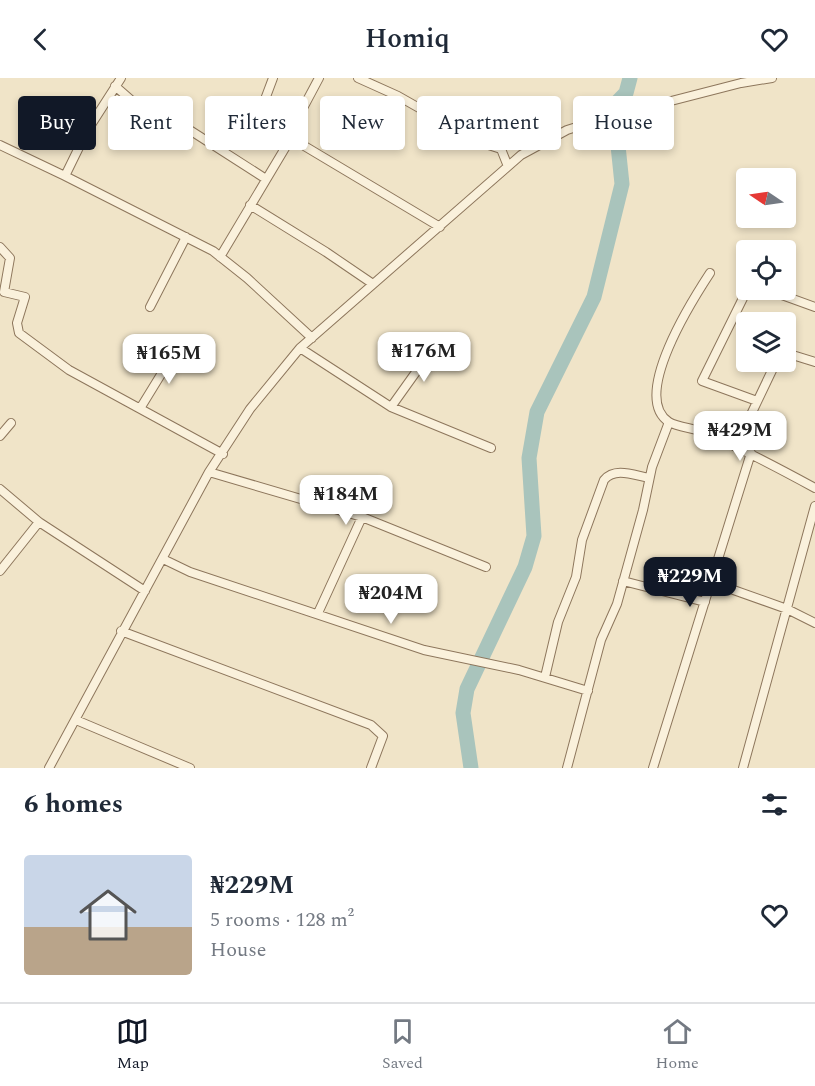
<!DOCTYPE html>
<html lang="en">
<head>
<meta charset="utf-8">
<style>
	body { margin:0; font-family:Spectral,serif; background:#f6f6f7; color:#1f2937; height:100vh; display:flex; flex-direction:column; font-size:22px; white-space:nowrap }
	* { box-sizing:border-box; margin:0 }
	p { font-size:20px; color:#747a83 }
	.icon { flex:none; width:33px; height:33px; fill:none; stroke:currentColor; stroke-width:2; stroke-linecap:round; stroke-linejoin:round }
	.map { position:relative; height:690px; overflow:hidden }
	.side { display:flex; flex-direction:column; background:#fff; flex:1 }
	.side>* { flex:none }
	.banner { position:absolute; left:18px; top:18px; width:780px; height:54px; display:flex; gap:12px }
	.needle { width:39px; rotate:283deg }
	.controls { position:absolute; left:736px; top:90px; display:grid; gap:12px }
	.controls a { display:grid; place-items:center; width:60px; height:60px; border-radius:6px; background:#fff; box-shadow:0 3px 9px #0003; font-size:30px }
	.price { position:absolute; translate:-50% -51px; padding:0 14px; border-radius:12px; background:#fff; color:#222; font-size:20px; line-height:39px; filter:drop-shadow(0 2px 3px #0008) }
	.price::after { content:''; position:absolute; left:50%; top:36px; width:18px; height:14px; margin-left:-9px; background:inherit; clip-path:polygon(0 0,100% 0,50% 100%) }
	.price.active { background:#111827; color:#fff }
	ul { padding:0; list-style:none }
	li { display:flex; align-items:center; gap:18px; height:150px; padding:0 24px }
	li+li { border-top:2px solid #e0e1e3 }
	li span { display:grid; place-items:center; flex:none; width:168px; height:120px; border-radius:6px; color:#555 }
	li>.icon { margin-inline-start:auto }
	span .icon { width:72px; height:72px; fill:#fffc; stroke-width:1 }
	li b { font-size:26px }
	h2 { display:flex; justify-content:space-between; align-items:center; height:72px; padding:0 24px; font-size:26px }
	.chip { padding:0 21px; border-radius:6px; background:#fff; box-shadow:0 3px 9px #0003; font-size:21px; line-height:54px }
	.chip.active { background:#111827; color:#fff }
	header { display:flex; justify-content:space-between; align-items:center; height:78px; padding:0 24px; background:#fff; font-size:27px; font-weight:600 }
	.menu { display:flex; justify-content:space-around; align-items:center; height:84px; border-top:2px solid #e0e1e3; background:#fff; font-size:16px; color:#747a83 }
	.menu a { display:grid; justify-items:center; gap:3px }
	.menu .active { color:#111827 }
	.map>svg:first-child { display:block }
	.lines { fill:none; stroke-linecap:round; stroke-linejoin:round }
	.river { stroke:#a9c4bc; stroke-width:15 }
	.street-casing { stroke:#8d765c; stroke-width:10 }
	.street { stroke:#faf1dc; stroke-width:8 }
</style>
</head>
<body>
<header><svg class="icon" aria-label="back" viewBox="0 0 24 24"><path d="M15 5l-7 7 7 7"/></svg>Homiq<svg class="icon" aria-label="heart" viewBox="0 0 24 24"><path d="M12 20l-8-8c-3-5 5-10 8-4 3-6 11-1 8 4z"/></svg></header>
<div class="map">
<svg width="815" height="690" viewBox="0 0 815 690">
	<rect width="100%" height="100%" fill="#f0e4c8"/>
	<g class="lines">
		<path class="river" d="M471 690 463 635 467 611 525 489 534 458 529 380 537 334 594 219 622 106 617 58 600 42 626 15 630 0"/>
		<g class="street-casing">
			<path id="street" d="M121 0 87 53 65 98 213 173 247 200 312 260
				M273 0 264 24 270 32 294 47
				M358 0 398 18 479 64 501 71 507 86
				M115 8 147 36 185 49 266 101
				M291 60 440 149
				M0 67 65 98
				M250 127 326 174 373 206
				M0 169 10 180 4 214 25 219 17 245 19 255 69 292 223 376
				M220 179 291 60 294 47 319 0
				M710 195C693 221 630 319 669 344 677 349 698 351 708 356 745 372 780 391 815 410
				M747 212 702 303 757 323
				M768 212 815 229
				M150 229 186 159
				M300 270 391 329 491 370
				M786 275 815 284
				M141 329 176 272
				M391 329 436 266
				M0 358 11 345
				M736 368 776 284
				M209 394 362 439 486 489
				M0 411 39 444 145 513
				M163 481 190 494 424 572 519 592 588 613
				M0 493 39 444
				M623 503 705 524
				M711 504 787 531 815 545
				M318 535 362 439
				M121 553 371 647 383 658 371 690
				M545 599 558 544 576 499 582 462 604 402C615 389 633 397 649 400
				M76 642 190 690
				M49 690 209 394 250 331 300 270 521 77 567 52 605 40 741 5 772 0
				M567 690 601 562 617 526 643 432 652 389 669 344
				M653 690 751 375
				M743 690 815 428"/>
		</g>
		<use href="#street" class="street"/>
	</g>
</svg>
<div class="controls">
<a><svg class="needle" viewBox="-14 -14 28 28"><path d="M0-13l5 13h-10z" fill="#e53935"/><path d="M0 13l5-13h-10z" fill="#747a83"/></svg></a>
<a><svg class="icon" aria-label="locate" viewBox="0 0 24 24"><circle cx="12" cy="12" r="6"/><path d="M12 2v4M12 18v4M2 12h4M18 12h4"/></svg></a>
<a><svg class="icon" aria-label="layers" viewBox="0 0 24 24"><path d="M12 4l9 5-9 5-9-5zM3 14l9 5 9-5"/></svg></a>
</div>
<b class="price" style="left:424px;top:305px">₦176M</b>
<b class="price" style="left:169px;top:307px">₦165M</b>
<b class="price" style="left:740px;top:384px">₦429M</b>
<b class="price" style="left:346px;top:448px">₦184M</b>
<b class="price active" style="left:690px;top:530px">₦229M</b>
<b class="price" style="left:391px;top:547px">₦204M</b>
<div class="banner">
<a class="chip active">Buy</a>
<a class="chip">Rent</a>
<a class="chip">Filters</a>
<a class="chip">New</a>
<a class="chip">Apartment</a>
<a class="chip">House</a>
</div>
</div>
<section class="side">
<h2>6 homes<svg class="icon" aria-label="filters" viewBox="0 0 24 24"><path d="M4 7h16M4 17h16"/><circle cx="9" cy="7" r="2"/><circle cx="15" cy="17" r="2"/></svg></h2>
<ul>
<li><span style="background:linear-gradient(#c9d6e8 60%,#b9a48a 0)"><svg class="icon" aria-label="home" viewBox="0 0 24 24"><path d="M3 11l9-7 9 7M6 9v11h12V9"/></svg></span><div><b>₦229M</b><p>5 rooms · 128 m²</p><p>House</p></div><svg class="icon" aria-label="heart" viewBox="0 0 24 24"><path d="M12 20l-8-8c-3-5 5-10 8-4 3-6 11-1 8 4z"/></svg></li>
</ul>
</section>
<nav class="menu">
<a class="active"><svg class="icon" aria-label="map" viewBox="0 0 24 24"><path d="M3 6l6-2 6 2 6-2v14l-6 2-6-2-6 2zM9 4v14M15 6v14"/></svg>Map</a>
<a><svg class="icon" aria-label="saved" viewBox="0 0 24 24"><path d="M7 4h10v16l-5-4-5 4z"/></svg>Saved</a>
<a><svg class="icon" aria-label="home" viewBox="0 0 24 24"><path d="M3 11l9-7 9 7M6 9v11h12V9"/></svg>Home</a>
</nav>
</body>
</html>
